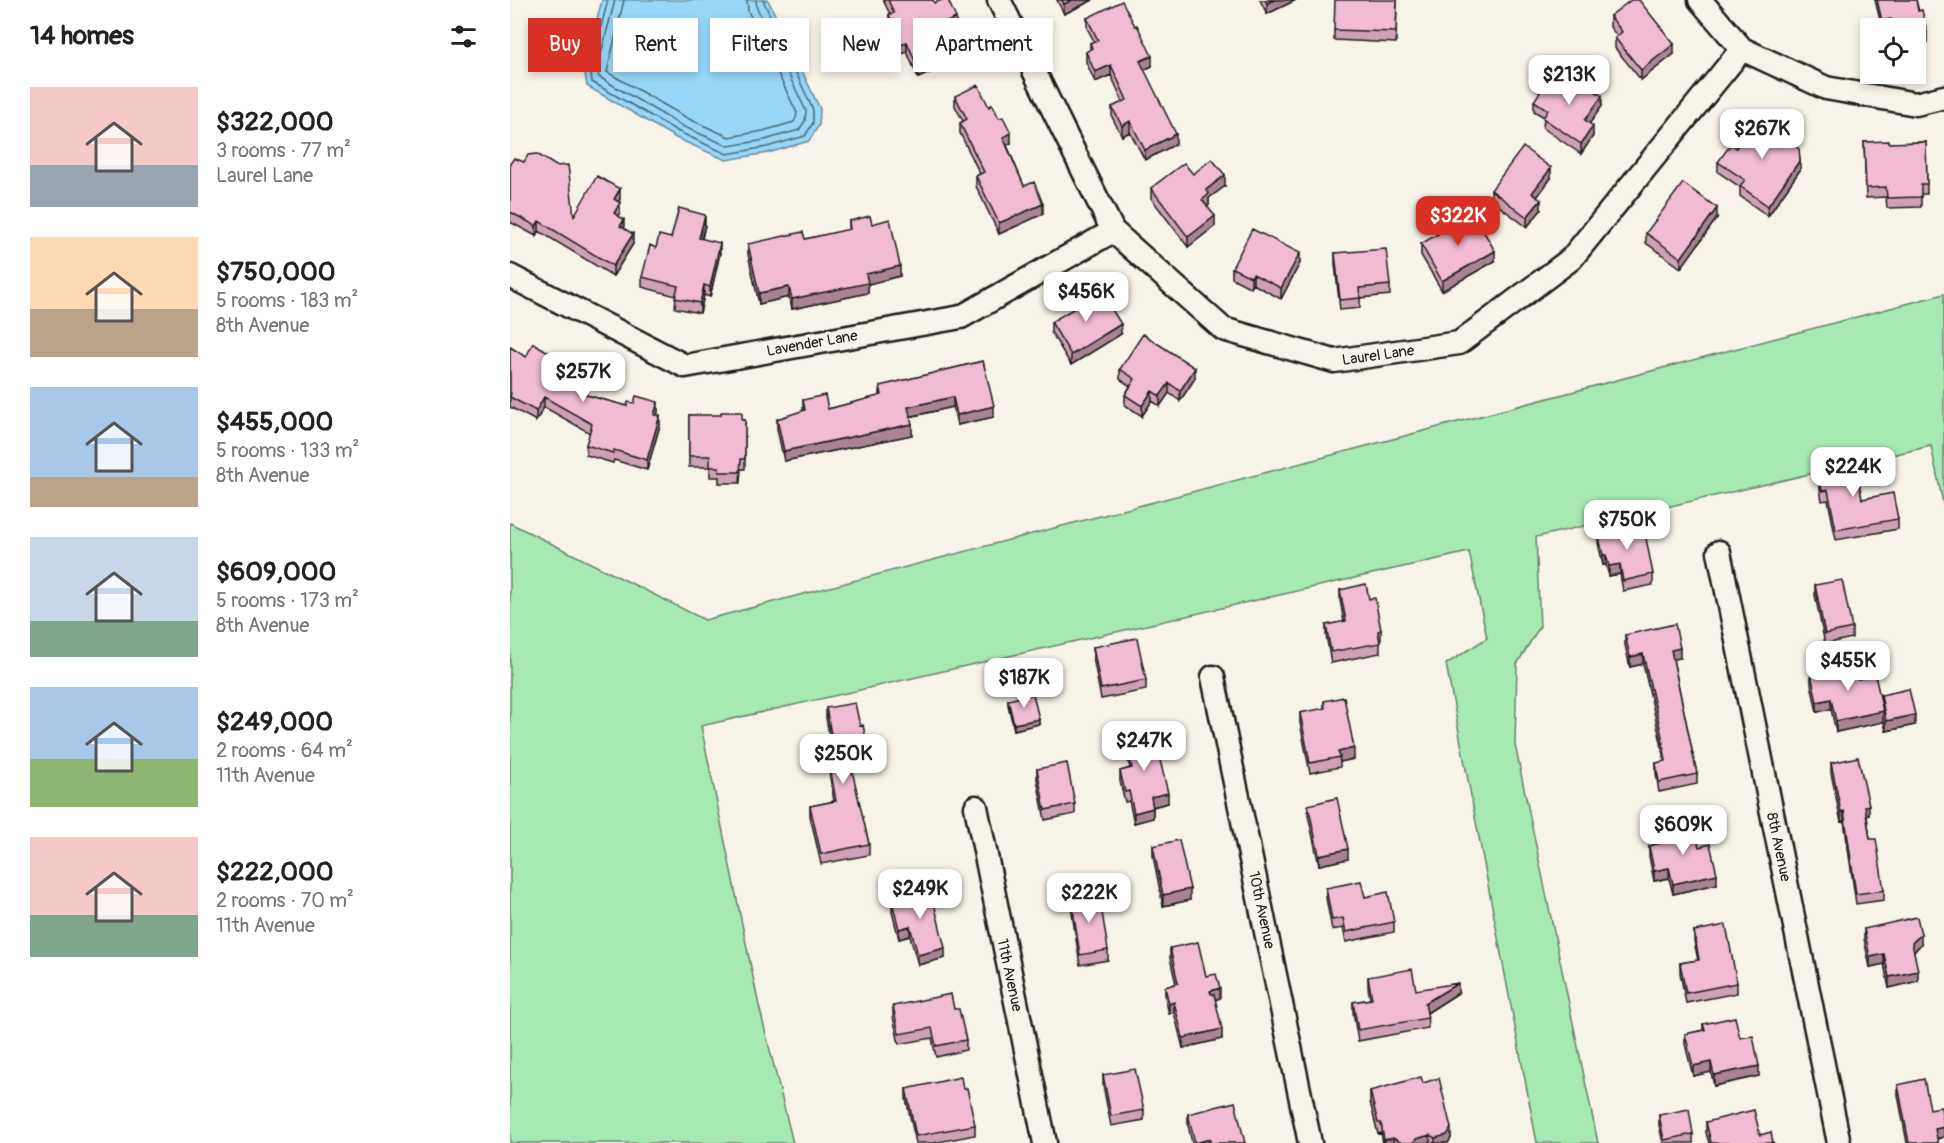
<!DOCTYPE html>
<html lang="en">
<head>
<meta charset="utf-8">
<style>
	body { margin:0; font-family:Pangolin,sans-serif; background:#f6f6f6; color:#222; height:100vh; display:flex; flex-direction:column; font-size:22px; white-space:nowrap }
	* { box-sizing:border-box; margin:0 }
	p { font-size:20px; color:#767676 }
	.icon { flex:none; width:33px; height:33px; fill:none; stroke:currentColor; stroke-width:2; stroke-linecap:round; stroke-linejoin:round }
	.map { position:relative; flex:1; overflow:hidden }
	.drawer { display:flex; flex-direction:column; background:#fff; width:510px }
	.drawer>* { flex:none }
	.banner { position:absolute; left:18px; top:18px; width:570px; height:54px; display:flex; gap:12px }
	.fabs { position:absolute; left:1350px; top:18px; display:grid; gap:12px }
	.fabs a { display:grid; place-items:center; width:66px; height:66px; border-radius:0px; background:#fff; box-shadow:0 3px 9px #0003; font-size:30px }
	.price { position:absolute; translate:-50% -51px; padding:0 14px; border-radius:12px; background:#fff; color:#222; font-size:20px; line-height:39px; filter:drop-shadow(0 2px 3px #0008) }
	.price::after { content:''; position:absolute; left:50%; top:36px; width:18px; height:14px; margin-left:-9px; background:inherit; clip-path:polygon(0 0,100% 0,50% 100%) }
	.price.active { background:#d93025; color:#fff }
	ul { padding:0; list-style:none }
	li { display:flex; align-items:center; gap:18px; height:150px; padding:0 30px }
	li span { display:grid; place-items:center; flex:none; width:168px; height:120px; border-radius:0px; color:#555 }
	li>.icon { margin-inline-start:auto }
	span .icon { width:72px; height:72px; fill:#fffc; stroke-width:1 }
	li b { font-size:26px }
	h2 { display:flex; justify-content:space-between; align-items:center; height:72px; padding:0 30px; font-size:26px }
	.chip { padding:0 21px; border-radius:0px; background:#fff; box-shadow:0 3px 9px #0003; font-size:21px; line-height:54px }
	.chip.active { background:#d93025; color:#fff }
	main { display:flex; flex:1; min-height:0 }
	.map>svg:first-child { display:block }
	.green { fill:#a7e9b3; stroke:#628268; stroke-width:1.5 }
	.water { fill:#97d7f9; stroke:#668ca1; stroke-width:1.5 }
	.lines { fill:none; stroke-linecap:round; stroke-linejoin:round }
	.shore { stroke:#4d6774; stroke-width:1.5 }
	.minor-casing { stroke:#1c1c1c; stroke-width:27 }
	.minor { stroke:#f7f3e8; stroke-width:22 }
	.wall { fill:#cfa1b6; stroke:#1c1c1c; stroke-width:1.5 }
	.shaded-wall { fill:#a98394; stroke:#1c1c1c; stroke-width:1.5 }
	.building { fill:#f1bbd4; stroke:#1c1c1c; stroke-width:1.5 }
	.labels { text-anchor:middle; stroke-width:6; stroke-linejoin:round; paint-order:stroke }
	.street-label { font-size:15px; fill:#1c1c1c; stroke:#f7f3e8 }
</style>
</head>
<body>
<main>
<section class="drawer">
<h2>14 homes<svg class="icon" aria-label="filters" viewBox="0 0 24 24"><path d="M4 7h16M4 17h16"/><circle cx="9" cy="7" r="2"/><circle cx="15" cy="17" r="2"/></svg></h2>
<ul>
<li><span style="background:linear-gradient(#f6c9c9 65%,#9aa5b1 0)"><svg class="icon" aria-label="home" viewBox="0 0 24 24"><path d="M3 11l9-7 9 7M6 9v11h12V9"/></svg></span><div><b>$322,000</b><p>3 rooms · 77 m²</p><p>Laurel Lane</p></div></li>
<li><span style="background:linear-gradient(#ffd9b3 60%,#b9a48a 0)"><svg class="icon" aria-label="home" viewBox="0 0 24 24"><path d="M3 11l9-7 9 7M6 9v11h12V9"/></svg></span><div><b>$750,000</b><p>5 rooms · 183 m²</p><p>8th Avenue</p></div></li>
<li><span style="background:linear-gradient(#a9c7e8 75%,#b9a48a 0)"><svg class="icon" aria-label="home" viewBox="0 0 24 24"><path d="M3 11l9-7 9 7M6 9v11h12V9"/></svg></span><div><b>$455,000</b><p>5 rooms · 133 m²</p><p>8th Avenue</p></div></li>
<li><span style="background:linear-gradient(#c9d6e8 70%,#7fa58c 0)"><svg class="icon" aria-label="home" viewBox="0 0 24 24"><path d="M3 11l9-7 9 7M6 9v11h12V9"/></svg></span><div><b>$609,000</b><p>5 rooms · 173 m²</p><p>8th Avenue</p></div></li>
<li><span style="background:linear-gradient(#a9c7e8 60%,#8fb573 0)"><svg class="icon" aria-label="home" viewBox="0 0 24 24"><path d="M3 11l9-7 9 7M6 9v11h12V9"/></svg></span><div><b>$249,000</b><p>2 rooms · 64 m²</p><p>11th Avenue</p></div></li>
<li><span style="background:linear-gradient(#f6c9c9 65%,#7fa58c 0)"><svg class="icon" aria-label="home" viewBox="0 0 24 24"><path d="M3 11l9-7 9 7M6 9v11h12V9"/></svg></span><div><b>$222,000</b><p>2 rooms · 70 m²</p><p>11th Avenue</p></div></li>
</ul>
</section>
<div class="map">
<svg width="1434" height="1143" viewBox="0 0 1434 1143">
	<rect width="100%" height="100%" fill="#f7f3e8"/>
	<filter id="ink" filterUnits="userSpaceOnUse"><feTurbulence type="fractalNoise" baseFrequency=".0167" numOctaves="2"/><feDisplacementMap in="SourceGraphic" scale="12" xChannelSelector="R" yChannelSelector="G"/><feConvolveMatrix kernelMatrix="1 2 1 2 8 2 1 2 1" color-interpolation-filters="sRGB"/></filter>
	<g filter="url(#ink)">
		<path class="green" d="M1434 294V508L1421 446 1026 537 1030 626 1007 664 1005 745 1088 1143H1027L936 664 977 638 959 552 191 726 249 1006 283 1143H0V523L195 620Z"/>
		<path class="water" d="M92 0H258L310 109 309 125 299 141 258 153 216 160 166 138 77 86 74 68Z"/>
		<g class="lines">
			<path class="shore" d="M98 0 80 68 82 82 169 132 217 154 257 147 295 136 303 123V110L253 0
				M105 0 87 69 89 77 172 126 218 146 255 140 289 130 295 121 296 111 247 8 246 0
				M114 0 97 72 177 118 219 137 253 131 284 122 286 118 287 113 238 11 237 0"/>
			<g class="minor-casing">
				<path id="minor" d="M489 0 603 231 713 329 824 361 949 343 1061 259 1232 49
					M1190 0 1232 49 1316 88 1406 104 1434 97
					M0 276 175 366 451 317 603 231
					M1209 552 1329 1143
					M703 677 800 1143
					M466 807 535 1143"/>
			</g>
			<use href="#minor" class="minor"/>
		</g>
		<path class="wall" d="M373 0H423L424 3 446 28 439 31V37L437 38 443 63 408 78 397 52 391 54 379 25V15L380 14Z
			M547 0H583L554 14Z
			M750 0H786L757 14Z
			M887 0 886 43 824 40V30Z
			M1365 0H1406L1417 42 1406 45V28H1372Z
			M1100 16 1164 54 1131 80 1105 48V38L1107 36 1100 27Z
			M577 18 642 66 634 70 666 144 635 160 620 132 612 136 602 117V107L613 102 601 75 585 82 576 62V52L580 50V43L584 41 577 28Z
			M445 96 479 107 501 143 497 145 514 186 533 214 489 234 466 186V176L470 174 450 133V123L453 121 445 106Z
			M1024 101 1092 106 1079 124 1083 136 1071 154 1033 128 1034 117 1024 111Z
			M1278 142 1290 170 1258 216 1230 196V187L1208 172V162L1226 148Z
			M1354 142 1379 143 1416 142 1417 194H1411V207L1377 208 1376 197 1356 198Z
			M14 162 64 216 110 199 108 201 110 213 108 216 123 244 103 276 29 231 26 236 0 222V164Z
			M683 174 715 186 699 198V205L697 206 705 226 678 247 641 198V188Z
			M1041 178 1027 197 1031 210 1017 227 981 200V190Z
			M1207 218 1171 268 1136 243V233Z
			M339 221 362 224 390 276 358 284V293L282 309 279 297 249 304 238 254V244L295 239 339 230Z
			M195 225 192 239 210 253 200 297 194 295 190 313 165 308 166 296 132 287V277L146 248 161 238Z
			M911 244 985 261 932 291 911 255Z
			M825 253 880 285V295L850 298V308L830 310 825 264Z
			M790 263 771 299 743 284 741 288 722 278V268Z
			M541 322 611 334 561 365 541 332Z
			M0 347 16 357 78 385 73 394 117 406 148 412 147 415 150 425 137 470 104 460 103 463 76 455V445L80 433 34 407 26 421 0 407Z
			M473 361 484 417 447 425 443 407 400 417 402 435 274 461 267 429V419L293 411V400L318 409 370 396V386Z
			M610 369 685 378 670 401 659 393 650 406 642 401 632 416 615 405V395L620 386 610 379Z
			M179 415 235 420V469H231L230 483H209V477H200V467H179Z
			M1308 466 1352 499 1388 519V529L1326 540 1318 500 1312 501 1308 476Z
			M1088 532 1143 574V585L1113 591 1110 574 1099 576 1096 565H1093L1088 543Z
			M1305 585 1342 628V638L1315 644 1305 595Z
			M830 590 859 599 871 630V640L870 641V653L821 663 816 635V625L834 622 830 600Z
			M1115 635 1170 658 1163 659 1187 774V784L1149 792 1146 773V763L1154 762 1151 742 1133 664 1120 667 1115 645Z
			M583 647 636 680V690L591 699 583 657Z
			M1301 674 1348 679 1371 700V695L1405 725 1376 731 1373 718V722L1326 732 1321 709 1307 712 1301 684Z
			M498 700 529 724 504 730 498 705Z
			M814 701 844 759 830 762V767L800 773 790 723V713L814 709Z
			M316 708 350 726 360 758V769L342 772 359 844V855L311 864 300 816V806L324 801 318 766V756L323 755 316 718Z
			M615 738 658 803 643 807V818L624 823 619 801 615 802 610 781V771L620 768 615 748Z
			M1321 763 1359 815 1357 816 1360 839 1374 890V900L1346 904 1334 821 1331 822 1321 773Z
			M527 769 565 804V814L535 820 527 779Z
			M798 805 838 859 809 865 798 815Z
			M1153 831 1189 847 1207 884 1163 894 1159 878 1144 881 1139 856V846L1154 842Z
			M643 846 680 900 653 906 643 856Z
			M816 888 855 897 884 922V932L836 942 833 928 822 930 816 898Z
			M393 894 435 958 408 965 400 936 389 939 382 912V902L393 899Z
			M561 897 598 950V960L570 965 561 907Z
			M1354 929 1411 944 1404 952 1408 981 1379 988 1374 964 1360 967 1354 939Z
			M1184 931 1227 983V993L1176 1003 1170 973V963L1188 960 1184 941Z
			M660 948 696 976 710 998 705 1000 712 1039 673 1048 664 1012 659 1014 655 997V987L666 984 660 958Z
			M858 977 906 990 948 993 917 1013 918 1028 848 1041 843 1012V1002L860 999 858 987Z
			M383 1006 444 1009 456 1040V1050L426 1057 422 1038 389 1044 383 1017Z
			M1193 1024 1230 1038 1249 1076 1204 1086 1201 1072 1183 1076 1175 1044V1034L1193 1030Z
			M593 1075 634 1110V1120L601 1126 593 1085Z
			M913 1083 941 1138 938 1143H873L871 1133 868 1134 860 1102V1091Z
			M1388 1085 1434 1123V1137L1427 1139 1428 1143H1397L1388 1095Z
			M396 1089H453L465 1125V1135L423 1143H406L396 1099Z
			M678 1114 735 1143H682L678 1125Z
			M1149 1115 1183 1134V1143H1153L1149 1125Z
			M1196 1122 1250 1135 1263 1143H1199L1196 1133Z"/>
		<path class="shaded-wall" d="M562 0H583L554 14V4Z
			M764 0H786L757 14V3Z
			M446 18V28L439 31V37L433 40V29L437 22Z
			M1381 19V28H1372V21Z
			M1417 32V42L1406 45V35Z
			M397 42V52L391 54V44Z
			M1164 44V54L1131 80V70Z
			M443 53V63L408 78V68Z
			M642 56V66L630 72V61Z
			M601 65V75L585 82V72Z
			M1092 96V106L1075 130V120Z
			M620 121V132L612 136V126Z
			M1083 126V136L1071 154V144Z
			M501 133V143L493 147V137Z
			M666 134V144L635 160V150Z
			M1290 160V170L1258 216V206Z
			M1041 168V178L1022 204V193Z
			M715 175V186L699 198V205L692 210V200L696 190Z
			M110 189V199L104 209V199Z
			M1031 200V210L1017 227V217Z
			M110 203V213L104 224V213Z
			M533 204V214L489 234V223Z
			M1207 208V218L1171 268V258Z
			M195 215V225L189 248V238Z
			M705 216V226L678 247V237Z
			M114 220V230L110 226Z
			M29 221V231L26 236V226Z
			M123 234V244L103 276V266Z
			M210 243V253L200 297V287Z
			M985 251V261L932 291V281Z
			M790 253V263L771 299V288Z
			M390 266V276L358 284V293L282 309V299L356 274Z
			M743 274V284L741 288V277Z
			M194 285V295L190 313V303Z
			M279 287V297L249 304V293Z
			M611 324V334L561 365V355Z
			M685 368V378L670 401V391Z
			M78 375V385L69 403V393Z
			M659 383V393L650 406V396Z
			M642 391V401L632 416V406Z
			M34 397V407L26 421V411Z
			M443 397V407L398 417V407Z
			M148 402V412L144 425V415Z
			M484 406V417L447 425V415Z
			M150 415V425L137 470V460Z
			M402 424V435L274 461V451Z
			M1093 555H1096V565H1093Z
			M1110 564V574L1099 576V566Z
			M1170 648V658L1161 660V650Z
			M1133 654V664L1120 667V657Z
			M1321 699V709L1307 712V702Z
			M1373 711V722L1326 732V721Z
			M1405 715V725L1376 731V721Z
			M529 719V724L504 730V724Z
			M844 748V759L830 762 828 752Z
			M658 793V803L641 807V797Z
			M1359 805V815L1355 816V806Z
			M643 808V818L624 823V813Z
			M1334 811V821L1331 822V812Z
			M838 849V859L809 865V855Z
			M1159 868V878L1144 881V871Z
			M1207 874V884L1163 894V884Z
			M680 889V900L653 906V895Z
			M400 926V936L389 939V929Z
			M1411 934V944L1402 954V943Z
			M435 948V958L408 965V955Z
			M1374 954V964L1360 967V957Z
			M1408 971V981L1379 988V977Z
			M948 983V993L915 1014V1003Z
			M710 988V998L700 1002V991Z
			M664 1002V1012L659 1014V1004Z
			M712 1029V1039L673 1048V1038Z
			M1201 1062V1072L1183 1076V1066Z
			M1249 1066V1076L1204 1086V1075Z
			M1434 1127V1137L1425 1139V1129Z
			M941 1128V1138L938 1143H925V1138Z
			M920 1135V1143H901L906 1139Z
			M883 1138V1143H874V1140Z
			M700 1139V1143H685Z"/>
		<path class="building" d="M378 0H423L424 3 432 0H438L446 18 437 22 439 27 433 29 443 53 408 68 397 42 391 44 379 15 384 13Z
			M552 0H562L554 4Z
			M755 0H764L757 3Z
			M825 0H887L886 32 824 30Z
			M1121 0H1129L1164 44 1131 70 1105 38 1112 32 1100 16Z
			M1367 0H1406L1408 11 1412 10 1417 32 1406 35V28H1383L1381 19 1372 21Z
			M612 1 625 26 627 25 642 56 630 61 666 134 635 150 620 121 612 126 602 107 617 100 601 65 585 72 576 52 582 48 580 43 588 40 577 18Z
			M1042 74 1055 82 1061 74 1092 96 1075 120 1083 126 1071 144 1033 118 1038 110 1024 101Z
			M468 85 479 107 482 104 489 118 493 117 501 133 493 137 514 186 524 182 533 204 489 223 466 176 474 172 450 123 457 119 445 96Z
			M1246 117 1262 128 1263 126 1278 136 1276 140 1289 149 1290 160 1258 206 1230 186 1235 180 1208 162 1221 144 1226 148Z
			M1379 141V143L1416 142 1417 184H1411V197L1377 198 1376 187 1356 188 1354 142Z
			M1013 147 1041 168 1022 193 1031 200 1017 217 981 190Z
			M27 154 46 166 58 165 64 216 87 176 110 189 104 199 110 203 104 213 114 220 110 226 123 234 103 266 29 221 26 226 0 212V164L4 158 14 162 18 155Z
			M702 159 715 175 696 190 699 194 692 200 705 216 678 237 641 188 674 163 683 174Z
			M1173 183 1207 208 1171 258 1136 233Z
			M169 208 195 215 189 238 210 243 200 287 194 285 190 303 165 298 168 286 132 277 140 245 146 248 149 235 161 238Z
			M963 213 985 251 932 281 911 244Z
			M360 216 362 224 380 219 390 266 356 274 358 283 282 299 279 287 249 293 238 244 293 232 295 239 340 229 339 221Z
			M742 229 790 253 771 288 743 274 741 277 722 268Z
			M876 249 880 285 849 288 850 298 830 300 825 253Z
			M591 292 611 324 561 355 541 322Z
			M633 334 685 368 670 391 659 383 650 396 642 391 632 406 615 395 625 379 610 369Z
			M23 343 78 375 69 393 117 406 118 402 124 403 126 396 148 402 144 415H150L137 460 104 450 103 453 76 445 82 424 34 397 26 411 0 397 1 393 0 392V347L16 357Z
			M473 361 484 406 447 415 443 397 398 407 402 424 274 451 267 419 295 410 293 400 315 395 318 409 372 395 370 386Z
			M211 412H232V420H235V459H231L230 472H209V467H200V456H179V415H211Z
			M1345 459 1352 499 1383 493 1388 519 1326 530 1318 490 1312 491 1308 466Z
			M1133 523 1143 574 1113 581 1110 564 1099 566 1096 555H1093L1088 532Z
			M1332 580 1342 628 1315 634 1305 585Z
			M856 584 859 599 865 598 871 630 868 631 870 643 821 652 816 625 836 621 830 590Z
			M1165 624 1170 648 1161 650 1187 774 1149 782 1146 763 1156 761 1151 732 1133 654 1120 657 1115 635Z
			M627 638 636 680 591 689 583 647Z
			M1345 664 1348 679 1365 675 1373 711 1326 721 1321 699 1307 702 1301 674Z
			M1399 689 1405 715 1376 721 1371 695Z
			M523 694 529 719 504 724 498 700Z
			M834 697 844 748 828 752 830 757 800 763 790 713 815 708 814 701Z
			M345 703 350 726 353 725 360 758 340 762 359 844 311 854 300 806 326 801 318 756 325 755 316 708Z
			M643 731 658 793 641 797 643 808 624 813 619 791 615 792 610 771 622 768 615 738Z
			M1348 757 1359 805 1355 806 1360 839H1366L1374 890 1346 894 1334 811 1331 812 1321 763Z
			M557 763 565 804 535 810 527 769Z
			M827 798 838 849 809 855 798 805Z
			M1184 825 1189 847 1200 844 1207 874 1163 884 1159 868 1144 871 1139 846 1155 842 1153 831Z
			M669 840 680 889 653 895 643 846Z
			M851 881 855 897 878 892 884 922 836 932 833 918 822 920 816 888Z
			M420 887 435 948 408 955 400 926 389 929 382 902 395 899 393 894Z
			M589 893 598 950 570 955 561 897Z
			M1407 917 1411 934 1402 943 1408 971 1379 977 1374 954 1360 957 1354 929Z
			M1216 925 1227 983 1176 993 1170 963 1189 960 1184 931Z
			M688 942 696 976 706 974 710 988 700 991 701 994H704L712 1029 673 1038 664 1002 659 1004 655 987 668 983 660 948Z
			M902 969 906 990 948 983 915 1003 918 1018 848 1030 843 1002 862 999 858 977Z
			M441 994 444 1009H449L456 1040 426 1046 422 1028 389 1034 383 1006Z
			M1225 1017 1230 1038 1243 1036 1249 1066 1204 1075 1201 1062 1183 1066 1175 1034 1195 1030 1193 1024Z
			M625 1069 634 1110 601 1116 593 1075Z
			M451 1077 453 1089 457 1088 465 1125 406 1136 396 1089Z
			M911 1077 913 1083 929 1078 941 1128 937 1135 925 1138 920 1135 906 1139 904 1142 901 1143H892L883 1138 874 1140 871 1123H868L860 1091Z
			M1414 1079 1420 1109 1431 1107 1434 1127 1425 1129 1428 1143H1399L1388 1085Z
			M725 1102 735 1143H700V1139L685 1143 678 1114Z
			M1179 1109 1183 1134 1154 1140 1149 1115Z
			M1244 1110 1250 1135 1261 1132 1263 1143H1201L1196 1122Z"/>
	</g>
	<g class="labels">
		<g class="street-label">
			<text transform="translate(302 343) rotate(-10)" y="5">Lavender Lane</text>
			<text transform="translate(868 355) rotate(-8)" y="5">Laurel Lane</text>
			<text transform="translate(1269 847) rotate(78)" y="5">8th Avenue</text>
			<text transform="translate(752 910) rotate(78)" y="5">10th Avenue</text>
			<text transform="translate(500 975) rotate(78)" y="5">11th Avenue</text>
		</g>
	</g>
</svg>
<div class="fabs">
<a><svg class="icon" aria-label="locate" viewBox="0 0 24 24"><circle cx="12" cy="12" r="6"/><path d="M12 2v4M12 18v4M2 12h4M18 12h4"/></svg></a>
</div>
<b class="price" style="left:1059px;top:106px">$213K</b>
<b class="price" style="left:1252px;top:160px">$267K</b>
<b class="price active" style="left:948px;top:247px">$322K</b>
<b class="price" style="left:576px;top:323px">$456K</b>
<b class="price" style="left:73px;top:403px">$257K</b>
<b class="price" style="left:1343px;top:498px">$224K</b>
<b class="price" style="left:1117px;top:551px">$750K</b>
<b class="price" style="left:1338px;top:692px">$455K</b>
<b class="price" style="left:514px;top:709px">$187K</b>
<b class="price" style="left:634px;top:772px">$247K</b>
<b class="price" style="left:333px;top:785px">$250K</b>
<b class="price" style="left:1173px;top:856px">$609K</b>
<b class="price" style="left:410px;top:920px">$249K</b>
<b class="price" style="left:579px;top:924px">$222K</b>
<div class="banner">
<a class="chip active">Buy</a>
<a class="chip">Rent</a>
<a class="chip">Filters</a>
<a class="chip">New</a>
<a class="chip">Apartment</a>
</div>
</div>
</main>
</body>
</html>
